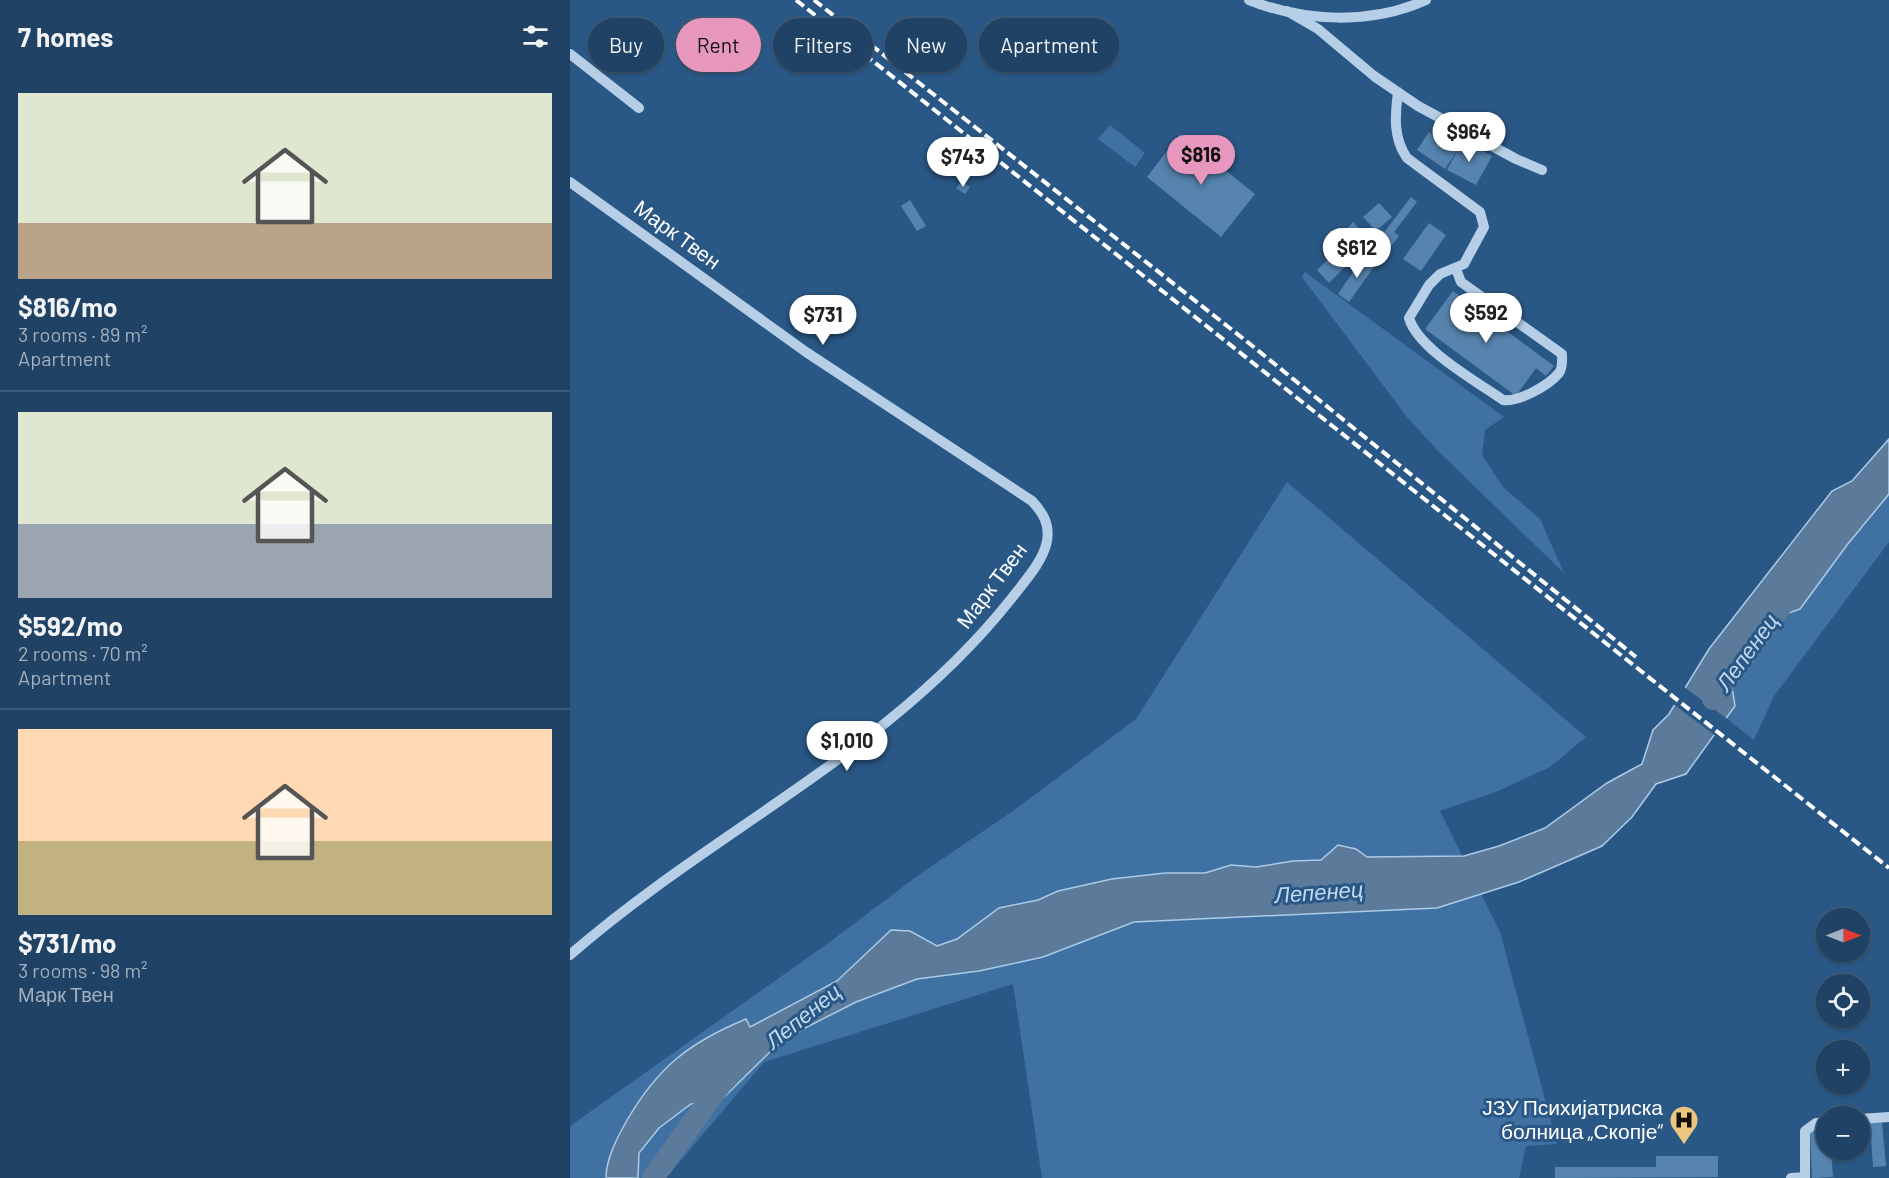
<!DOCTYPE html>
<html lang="en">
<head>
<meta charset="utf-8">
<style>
	body { margin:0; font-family:Barlow,sans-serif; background:#2d4d6d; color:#f1f3f6; height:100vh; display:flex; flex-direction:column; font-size:22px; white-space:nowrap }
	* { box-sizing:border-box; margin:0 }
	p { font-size:20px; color:#a2b0bf }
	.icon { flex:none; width:33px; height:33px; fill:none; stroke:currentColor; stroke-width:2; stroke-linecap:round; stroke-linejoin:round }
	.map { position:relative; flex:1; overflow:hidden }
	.side { display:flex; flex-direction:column; background:#204264; width:570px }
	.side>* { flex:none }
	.hud { position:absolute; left:18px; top:18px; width:570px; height:54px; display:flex; gap:12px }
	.needle { width:39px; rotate:90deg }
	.buttons { position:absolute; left:1246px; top:908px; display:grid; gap:12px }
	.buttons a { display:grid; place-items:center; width:54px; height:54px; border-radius:50%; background:#204264; box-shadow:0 2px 4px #0004,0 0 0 2px #3d5b78; font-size:30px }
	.price { position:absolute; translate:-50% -51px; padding:0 14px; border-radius:21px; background:#fff; color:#222; font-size:20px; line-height:39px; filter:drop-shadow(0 2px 3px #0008) }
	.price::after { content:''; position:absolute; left:50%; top:36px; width:18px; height:14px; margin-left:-9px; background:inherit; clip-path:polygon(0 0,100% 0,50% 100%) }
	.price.current { background:#e797bd; color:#111 }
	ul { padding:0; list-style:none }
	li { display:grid; align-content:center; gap:12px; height:318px; padding:0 18px }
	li+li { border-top:2px solid #3d5b78 }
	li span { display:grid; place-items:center; height:186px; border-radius:0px; color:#555 }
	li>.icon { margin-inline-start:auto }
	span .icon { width:108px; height:108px; fill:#fffc; stroke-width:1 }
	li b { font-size:26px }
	h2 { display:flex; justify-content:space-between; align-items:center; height:72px; padding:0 18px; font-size:26px }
	.chip { padding:0 21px; border-radius:27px; background:#204264; box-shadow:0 2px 4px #0004,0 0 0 2px #3d5b78; font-size:21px; line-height:54px }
	.chip.current { background:#e797bd; color:#111 }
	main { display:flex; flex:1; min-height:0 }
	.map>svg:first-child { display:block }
	.green { fill:#3f72a2 }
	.water { fill:#5c7b9a; stroke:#abcbe7; stroke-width:1.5 }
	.pier { fill:#2a5886 }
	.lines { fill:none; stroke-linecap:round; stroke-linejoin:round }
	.river { stroke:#5c7b9a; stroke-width:22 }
	.building { fill:#5684af }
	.minor { stroke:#b6cfe7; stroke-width:10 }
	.rail { stroke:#fff; stroke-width:4; stroke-dasharray:10 4.5; stroke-linecap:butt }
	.labels { text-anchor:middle; stroke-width:6; stroke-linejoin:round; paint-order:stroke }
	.street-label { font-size:21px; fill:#fff; stroke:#2a5886 }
	.poi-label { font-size:21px; fill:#fff; stroke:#2a5886; text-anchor:end }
	.water-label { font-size:22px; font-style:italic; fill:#c2d9ef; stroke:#2a5886 }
</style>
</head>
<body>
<main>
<section class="side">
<h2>7 homes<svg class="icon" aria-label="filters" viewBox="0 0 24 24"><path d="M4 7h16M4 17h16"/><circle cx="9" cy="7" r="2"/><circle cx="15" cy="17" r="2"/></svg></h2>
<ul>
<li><span style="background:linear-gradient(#dfe7d0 70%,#b9a48a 0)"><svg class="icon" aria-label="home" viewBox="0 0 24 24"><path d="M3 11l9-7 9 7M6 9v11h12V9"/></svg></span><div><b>$816/mo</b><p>3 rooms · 89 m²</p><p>Apartment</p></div></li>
<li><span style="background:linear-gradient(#dfe7d0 60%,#9aa5b1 0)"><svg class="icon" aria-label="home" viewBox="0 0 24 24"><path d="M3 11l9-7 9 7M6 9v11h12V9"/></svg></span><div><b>$592/mo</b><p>2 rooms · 70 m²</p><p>Apartment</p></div></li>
<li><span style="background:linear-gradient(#ffd9b3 60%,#c2b280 0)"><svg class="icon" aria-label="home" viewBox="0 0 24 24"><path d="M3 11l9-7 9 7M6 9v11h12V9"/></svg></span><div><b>$731/mo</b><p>3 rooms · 98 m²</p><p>Марк Твен</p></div></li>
</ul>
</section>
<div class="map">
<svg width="1319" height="1178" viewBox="0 0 1319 1178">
	<rect width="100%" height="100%" fill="#2a5886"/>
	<path class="green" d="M540 125 575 153 565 167 528 139Z
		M735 272 934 417 915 430 912 455 933 487 970 519 994 573 868 451 837 417 732 277Z
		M717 482 1016 737 980 767 926 792 870 811 930 932 987 1144 956 1146 949 1178H472L443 984 194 1062 96 1178H0V1126L257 944 350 874 443 811 566 719Z
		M1319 494V542L1204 696 1184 740 1157 719 1165 706 1159 667 1188 624 1230 609 1277 545Z"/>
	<path class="water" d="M1319 439V494L1277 545 1230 609 1187 624 1159 667 1165 706 1116 774 1086 784 1062 817 1032 846 949 882 867 908 564 922 473 957 409 971 347 979 286 1002 235 1028 205 1047 151 1100 121 1104 89 1128 69 1153 68 1178H36C36 1159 47 1138 56 1122 87 1068 118 1043 176 1019L180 1027 267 981 321 930 340 931 367 946 387 939 429 908 468 900 488 891 542 879 595 873H635L661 865 686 867 723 861 751 860 768 845 786 849 797 857 894 856 929 846 975 828 1037 783 1072 764 1083 730 1099 714 1139 649 1262 491 1282 481Z"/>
	<path class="pier" d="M1113 686 1160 721 1147 737 1102 703Z"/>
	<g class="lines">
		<path class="river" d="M1143 699 1219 595
			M83 1178 150 1085 157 1078"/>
	</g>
	<path class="building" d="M859 132 887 151 875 169 847 150Z
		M610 134 685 194 651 237 577 177Z
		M893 140 922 156 906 185 877 170Z
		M392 181 400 187 395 194 386 188Z
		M841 197 847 202 824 232 829 236 808 263 797 255Z
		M340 200 356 226 347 231 331 206Z
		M809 203 822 217 806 231 793 217Z
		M783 222 801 241 759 283 747 270 774 244 768 238Z
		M859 223 876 235 851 271 833 259Z
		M794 256 806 264 779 302 768 294Z
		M883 291 984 366 976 376 966 368 946 396 855 329Z
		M1312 1122 1316 1166 1303 1167 1300 1123Z
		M1257 1130V1149H1261L1263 1177 1242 1178 1240 1131Z
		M1086 1156H1148V1177L985 1178V1167H1086Z"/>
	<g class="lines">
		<path class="minor" d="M679 0C734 22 801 25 856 0
			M717 11 748 29 804 76 848 106 946 159 972 170
			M0 54 69 108
			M828 92C825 116 823 138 837 158L910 212 914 227 894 264 870 274 859 285 839 318C848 349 906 381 933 400 949 402 978 386 989 373 993 368 992 360 992 354L891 282 886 269
			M0 182 236 352 462 501C473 513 480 524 477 541 473 562 454 582 441 599 320 752 144 829 0 955
			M1290 1119 1319 1117
			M1221 1178 1235 1177V1131L1246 1123 1257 1122"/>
		<path class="rail" d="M226 0 1319 868
			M244 0 680 344 1066 657"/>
	</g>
	<defs>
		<g id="hospital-pin" transform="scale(1.5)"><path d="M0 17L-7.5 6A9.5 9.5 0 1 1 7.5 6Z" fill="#edc67e" stroke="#2a5886"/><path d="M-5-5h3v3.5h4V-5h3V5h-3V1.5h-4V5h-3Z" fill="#111"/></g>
	</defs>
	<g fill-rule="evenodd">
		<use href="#hospital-pin" x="1114" y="1120"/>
	</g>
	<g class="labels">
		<g class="street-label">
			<text transform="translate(107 235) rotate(36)" y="7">Марк Твен</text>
			<text transform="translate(422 586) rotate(-53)" y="7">Марк Твен</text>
		</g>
		<g class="poi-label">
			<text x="1093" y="1115">ЈЗУ Психијатриска<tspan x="1093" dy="24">болница „Скопје“</tspan></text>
		</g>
		<g class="water-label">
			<text transform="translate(1177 652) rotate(-54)" y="8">Лепенец</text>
			<text transform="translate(749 892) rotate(-4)" y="8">Лепенец</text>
			<text transform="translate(233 1016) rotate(-39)" y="8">Лепенец</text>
		</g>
	</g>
</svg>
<div class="buttons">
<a><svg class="needle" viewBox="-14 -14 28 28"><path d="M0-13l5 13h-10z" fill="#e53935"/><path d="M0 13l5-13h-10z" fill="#a2b0bf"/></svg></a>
<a><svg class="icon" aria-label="locate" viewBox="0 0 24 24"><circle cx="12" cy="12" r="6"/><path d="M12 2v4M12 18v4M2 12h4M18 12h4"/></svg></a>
<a>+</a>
<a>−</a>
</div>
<b class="price" style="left:899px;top:163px">$964</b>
<b class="price current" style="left:631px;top:186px">$816</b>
<b class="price" style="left:393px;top:188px">$743</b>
<b class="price" style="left:787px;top:279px">$612</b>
<b class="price" style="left:916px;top:344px">$592</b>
<b class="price" style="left:253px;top:346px">$731</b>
<b class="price" style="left:277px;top:772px">$1,010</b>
<div class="hud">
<a class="chip">Buy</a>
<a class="chip current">Rent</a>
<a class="chip">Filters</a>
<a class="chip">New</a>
<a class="chip">Apartment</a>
</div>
</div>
</main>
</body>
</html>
